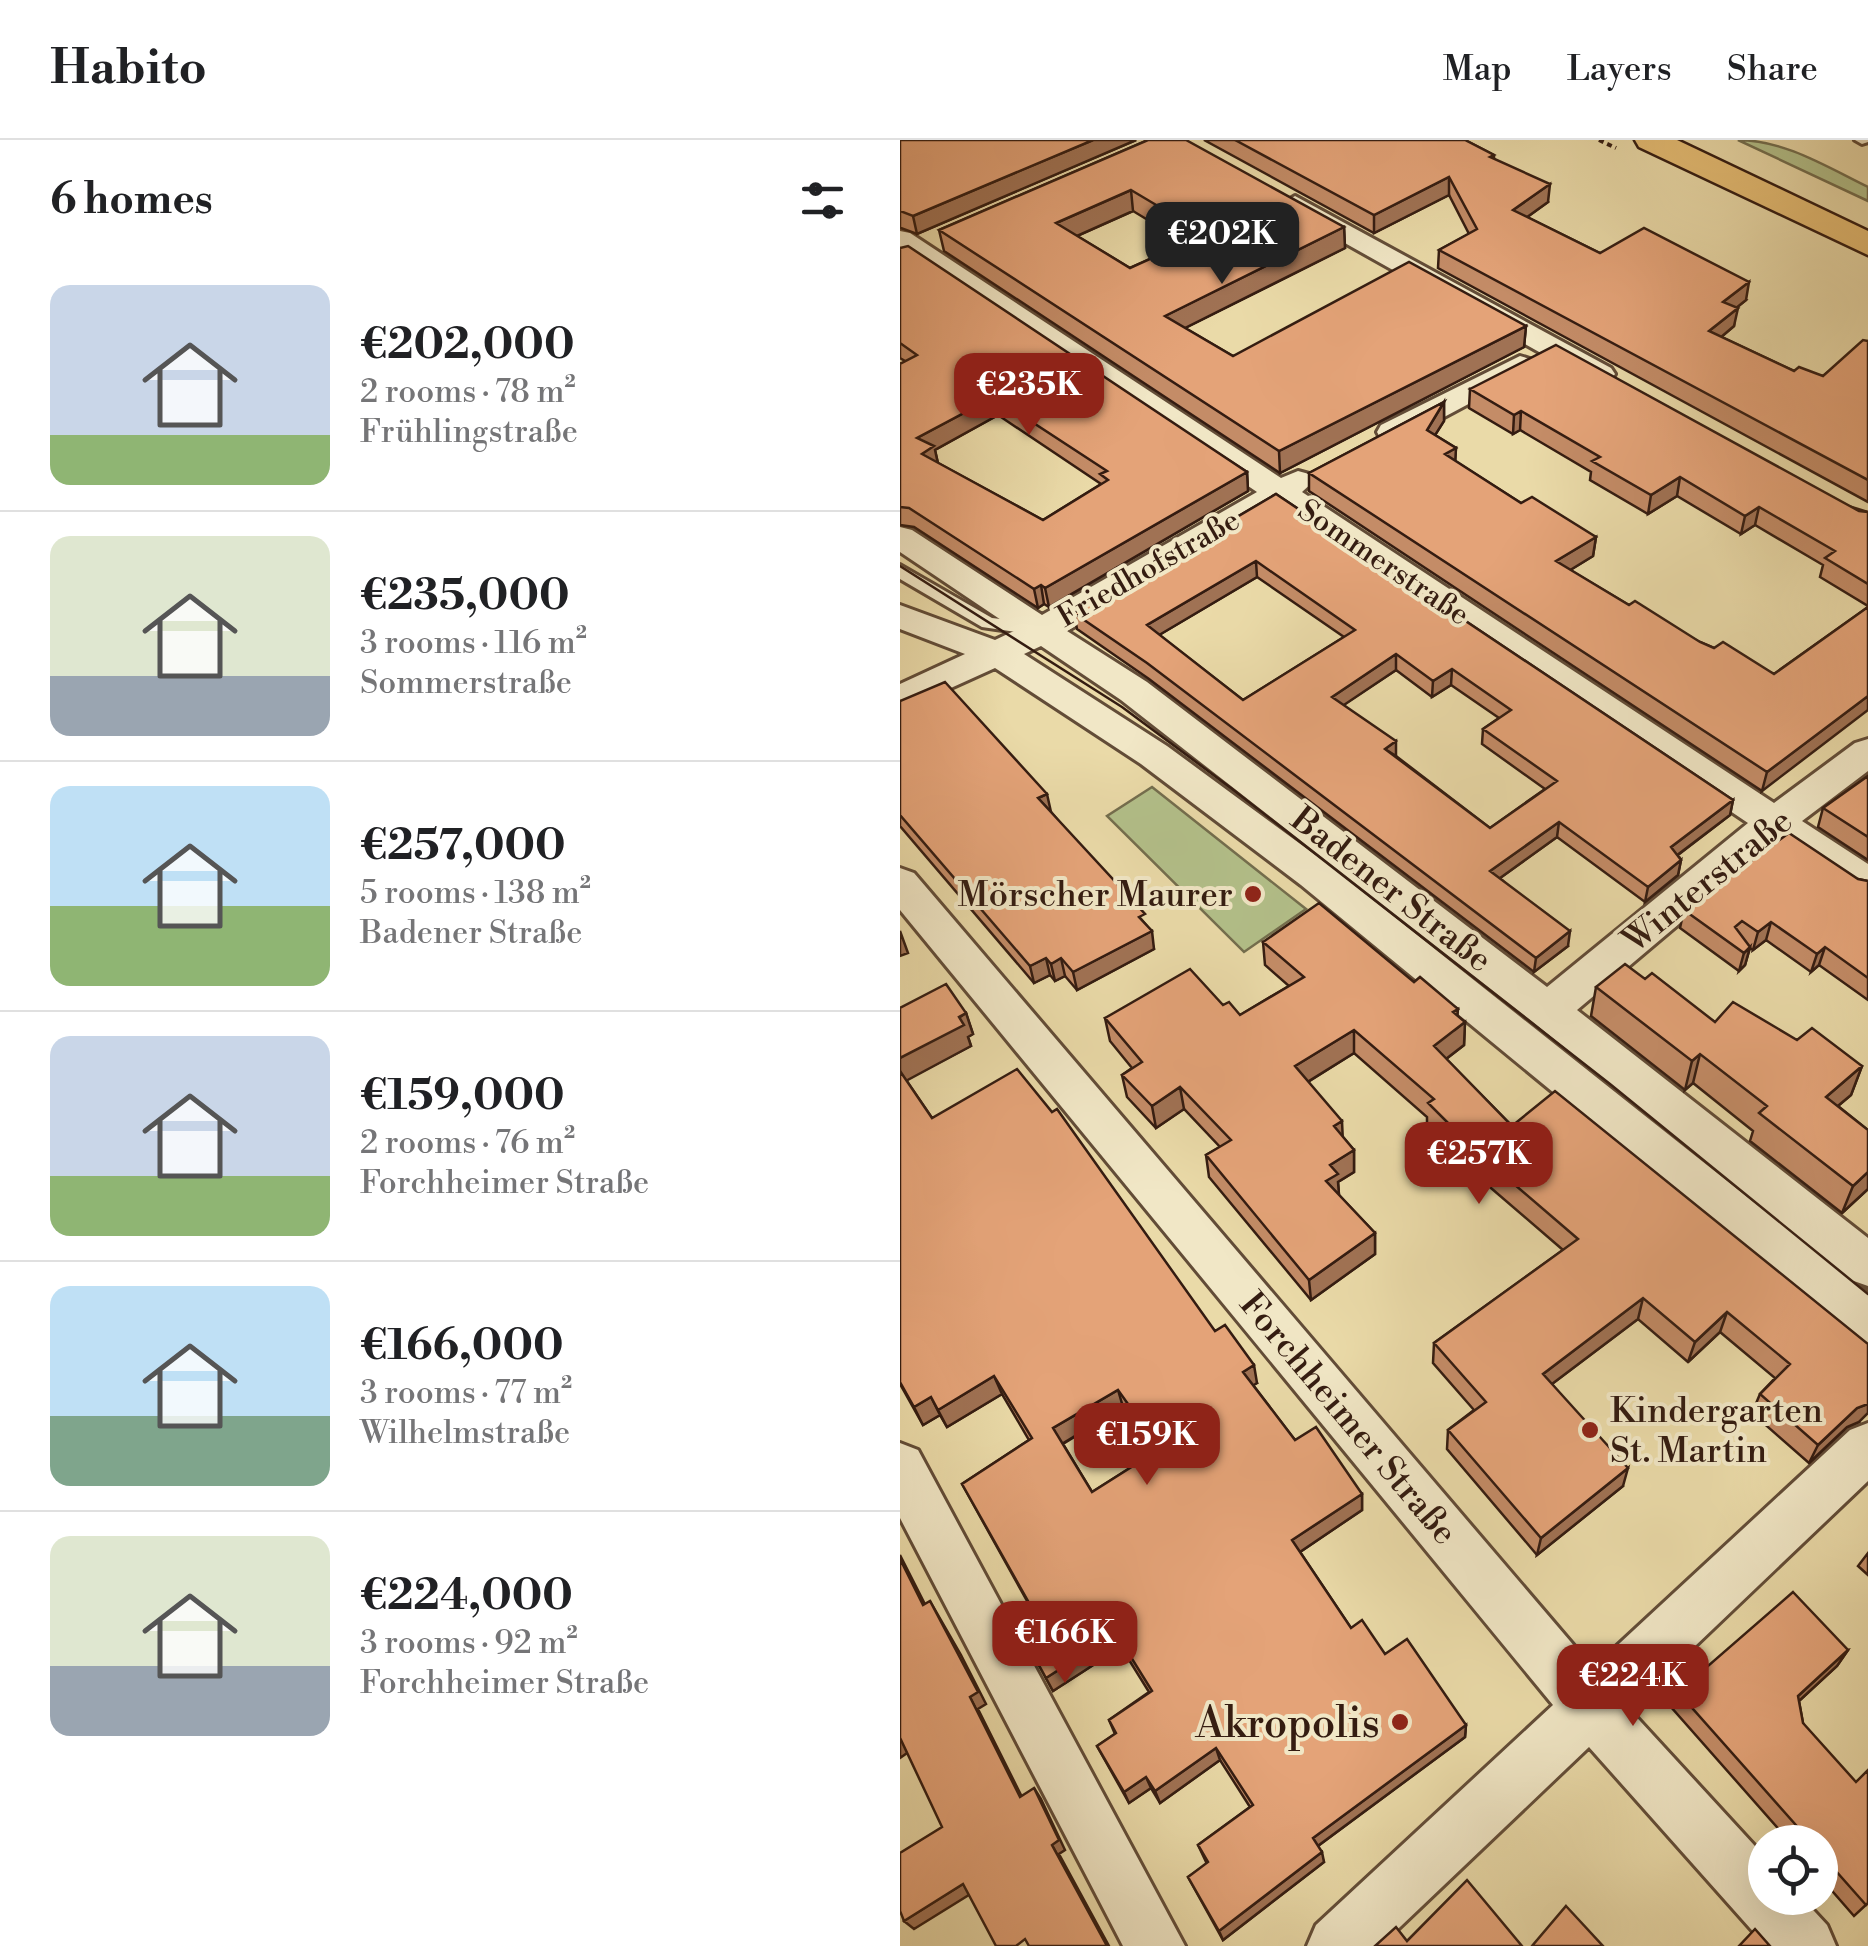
<!DOCTYPE html>
<html lang="en">
<head>
<meta charset="utf-8">
<style>
	body { margin:0; font-family:"Libre Bodoni",serif; background:#f2f2f2; color:#202124; height:100vh; display:flex; flex-direction:column; font-size:38px; white-space:nowrap }
	* { box-sizing:border-box; margin:0 }
	p { font-size:32px; color:#757577 }
	.icon { flex:none; width:55px; height:55px; fill:none; stroke:currentColor; stroke-width:2; stroke-linecap:round; stroke-linejoin:round }
	.map { position:relative; flex:1; overflow:hidden }
	.drawer { display:flex; flex-direction:column; background:#fff; width:900px }
	.drawer>* { flex:none }
	.buttons { position:absolute; left:848px; top:1685px; display:grid; gap:20px }
	.buttons a { display:grid; place-items:center; width:90px; height:90px; border-radius:50%; background:#fff; box-shadow:0 10px 40px #0002; font-size:50px }
	.price { position:absolute; translate:-50% -85px; padding:0 22px; border-radius:20px; background:#8f2418; color:#fff; font-size:32px; line-height:65px; filter:drop-shadow(0 2px 5px #0008) }
	.price::after { content:''; position:absolute; left:50%; top:60px; width:30px; height:22px; margin-left:-15px; background:inherit; clip-path:polygon(0 0,100% 0,50% 100%) }
	.price.current { background:#222; color:#fff }
	ul { padding:0; list-style:none }
	li { display:flex; align-items:center; gap:30px; height:250px; padding:0 50px }
	li+li { border-top:2px solid #e0e0e0 }
	li span { display:grid; place-items:center; flex:none; width:280px; height:200px; border-radius:20px; color:#555 }
	li>.icon { margin-inline-start:auto }
	span .icon { width:120px; height:120px; fill:#fffc; stroke-width:1 }
	li b { font-size:42px }
	h2 { display:flex; justify-content:space-between; align-items:center; height:120px; padding:0 50px; font-size:42px }
	header { display:flex; align-items:center; gap:60px; box-sizing:border-box; height:140px; padding:0 50px; background:#fff; border-bottom:2px solid #e0e0e0 }
	header strong { font-size:48px }
	nav { display:flex; gap:55px; margin-inline-start:auto; font-size:35px }
	main { display:flex; flex:1; min-height:0 }
	.map>svg:first-child { display:block }
	.green { fill:#b3c08a; stroke:#746e4e; stroke-width:2.5 }
	.lines { fill:none; stroke-linecap:round; stroke-linejoin:round }
	.service-casing { stroke:#624c37; stroke-width:6 }
	.minor-casing { stroke:#624c37; stroke-width:6 }
	.primary-casing { stroke:#341c11; stroke-width:5 }
	.path { stroke:#341c11; stroke-width:4; stroke-dasharray:5 4; stroke-linecap:butt }
	.service { fill:#f1e7c6; fill-rule:evenodd }
	.minor { fill:#f1e7c6; fill-rule:evenodd }
	.primary { fill:#e5bd74; fill-rule:evenodd }
	.tram { stroke:#341c11; stroke-width:2.5 }
	.wall { fill:#c48c67; stroke:#341c11; stroke-width:2.5; fill-rule:evenodd }
	.shaded-wall { fill:#a07254; stroke:#341c11; stroke-width:2.5 }
	.building { fill:#e4a378; stroke:#341c11; stroke-width:2.5; fill-rule:evenodd }
	.poi-dot { fill:#8f2418; stroke:#f1e7c6; stroke-width:4 }
	.labels { text-anchor:middle; stroke-width:8; stroke-linejoin:round; paint-order:stroke }
	.far-street-label { font-size:30px; fill:#341c11; stroke:#f1e7c6 }
	.street-label { font-size:35px; fill:#341c11; stroke:#f1e7c6 }
	.poi-label { font-size:35px; fill:#341c11; stroke:#f1e7c6; text-anchor:end }
	.near-poi-label { font-size:42px; fill:#341c11; stroke:#f1e7c6; text-anchor:end }
</style>
</head>
<body>
<header>
<strong>Habito</strong>
<nav><a>Map</a><a>Layers</a><a>Share</a></nav>
</header>
<main>
<section class="drawer">
<h2>6 homes<svg class="icon" aria-label="filters" viewBox="0 0 24 24"><path d="M4 7h16M4 17h16"/><circle cx="9" cy="7" r="2"/><circle cx="15" cy="17" r="2"/></svg></h2>
<ul>
<li><span style="background:linear-gradient(#c9d6e8 75%,#8fb573 0)"><svg class="icon" aria-label="home" viewBox="0 0 24 24"><path d="M3 11l9-7 9 7M6 9v11h12V9"/></svg></span><div><b>€202,000</b><p>2 rooms · 78 m²</p><p>Frühlingstraße</p></div></li>
<li><span style="background:linear-gradient(#dfe7d0 70%,#9aa5b1 0)"><svg class="icon" aria-label="home" viewBox="0 0 24 24"><path d="M3 11l9-7 9 7M6 9v11h12V9"/></svg></span><div><b>€235,000</b><p>3 rooms · 116 m²</p><p>Sommerstraße</p></div></li>
<li><span style="background:linear-gradient(#bfe0f5 60%,#8fb573 0)"><svg class="icon" aria-label="home" viewBox="0 0 24 24"><path d="M3 11l9-7 9 7M6 9v11h12V9"/></svg></span><div><b>€257,000</b><p>5 rooms · 138 m²</p><p>Badener Straße</p></div></li>
<li><span style="background:linear-gradient(#c9d6e8 70%,#8fb573 0)"><svg class="icon" aria-label="home" viewBox="0 0 24 24"><path d="M3 11l9-7 9 7M6 9v11h12V9"/></svg></span><div><b>€159,000</b><p>2 rooms · 76 m²</p><p>Forchheimer Straße</p></div></li>
<li><span style="background:linear-gradient(#bfe0f5 65%,#7fa58c 0)"><svg class="icon" aria-label="home" viewBox="0 0 24 24"><path d="M3 11l9-7 9 7M6 9v11h12V9"/></svg></span><div><b>€166,000</b><p>3 rooms · 77 m²</p><p>Wilhelmstraße</p></div></li>
<li><span style="background:linear-gradient(#dfe7d0 65%,#9aa5b1 0)"><svg class="icon" aria-label="home" viewBox="0 0 24 24"><path d="M3 11l9-7 9 7M6 9v11h12V9"/></svg></span><div><b>€224,000</b><p>3 rooms · 92 m²</p><p>Forchheimer Straße</p></div></li>
</ul>
</section>
<div class="map">
<svg width="968" height="1806" viewBox="0 0 968 1806">
	<rect width="100%" height="100%" fill="#eadaa8"/>
	<filter id="stains"><feTurbulence type="fractalNoise" baseFrequency=".002" numOctaves="4"/><feColorMatrix values="0 0 0 0 .2 0 0 0 0 .09 0 0 0 0 .02 0 0 0 .5 -.17"/></filter>
	<radialGradient id="worn" r=".72"><stop offset=".6" stop-color="#630" stop-opacity="0"/><stop offset="1" stop-color="#630" stop-opacity=".3"/></radialGradient>
	<path class="green" d="M838 0C884 0 927 27 968 47V61Z
		M252 647 406 769 344 812 207 676Z"/>
	<g class="lines">
		<g class="service-casing">
			<path id="service" d="M955 0H968V2L962 4Z
				M0 425 92 478 137 483 146 489 137 495 82 487 0 439Z"/>
		</g>
		<g class="minor-casing">
			<path id="minor" d="M395 56 711 228 715 234 711 240H689L386 70 382 64Z
				M0 91 10 93 381 338 398 331 409 334 414 341 402 352 874 663 955 603 968 599V631L902 681 968 724V759L954 754 876 702 677 870 968 1098V1146L951 1140 633 882 221 560 141 506 124 514 267 606 429 725 968 1153V1203L951 1197 401 745 241 624 95 528 0 571V544L65 514 0 489V465L95 500 116 490 0 412V387L12 390 142 475 357 352 0 111ZM378 366 848 683 647 847 247 542 167 491Z
				M620 216 630 219 635 225 630 231 503 299H481L477 292 481 285Z
				M0 728 14 733 693 1528 950 1290 968 1283V1341L729 1569 865 1717V1758H902L927 1785 936 1806H866L689 1607 480 1806H407L416 1785 653 1565 0 770Z
				M0 1303 18 1310 285 1806H223L0 1378Z"/>
		</g>
		<g class="primary-casing">
			<path id="primary" d="M735 0H777L968 91V115L739 7Z"/>
		</g>
		<path class="path" d="M699 0 716 8"/>
		<use href="#service" class="service"/>
		<use href="#minor" class="minor"/>
		<use href="#primary" class="primary"/>
		<path class="tram" d="M0 426 222 567 331 648 710 944 968 1154"/>
	</g>
	<path class="wall" d="M0 0H236L17 94 1 88H0Z
		M248 0 444 87 445 108 285 188 333 216 626 186 624 207 380 333 44 111 39 90ZM233 71 286 103 230 128 177 96Z
		M304 0H565L594 15V19L648 62 627 77 700 113 846 160 836 168 834 186 821 197 894 231 923 236 968 201V362L538 128 539 110 569 94 549 55 474 93Z
		M0 108 347 332 348 351 149 467 144 464 138 468 14 387 0 385V224L5 221 0 218ZM98 275 201 344 143 380 38 323 35 310Z
		M570 249 968 372V466L920 437 923 425 855 385 841 394 777 356 748 374 690 340 691 332 620 290 613 294 569 268Z
		M544 262V281L535 295 556 308 555 321 621 363 696 397 693 416 670 430 729 465 800 502 874 534 968 467 862 651 409 351V333Z
		M376 354 833 660 830 675 778 715 781 720 778 735 745 762 657 697 600 738 668 806 634 832 249 539 177 489 174 473ZM357 437 444 497 343 560 259 495ZM496 530 532 557 551 545 599 578 583 589 582 604 645 649 590 688 496 616 443 565Z
		M0 561 151 672 247 786 254 809 177 850 165 836 155 841 150 835 134 843 0 686Z
		M968 636V720L918 687 923 668Z
		M958 739 968 741V860L919 825 911 832 866 800 853 810 850 808 845 825 839 831 780 788 784 770Z
		M363 802 514 842 558 869 557 876 565 882 564 905 546 919 612 986 959 1282 947 1287 909 1323 852 1273 860 1254 875 1238 820 1192 788 1222 738 1179 652 1244 723 1346 637 1415 547 1309 548 1290 574 1270 533 1223 534 1203 663 1110 577 1036 527 985V977L454 913 408 942 442 996 454 1010V1032L438 1042 439 1055 475 1093V1114L411 1160 309 1037 306 1015 320 1007 284 969 256 988 227 957 222 935 232 928 210 901 205 878 323 865 340 875 389 846 365 825Z
		M745 839 815 882 897 900 962 926 951 955 938 966 968 990V1049L942 1073 850 1001 853 991 793 943 785 950 691 876 696 847Z
		M0 868 66 873 73 894 68 897 71 906 6 940 32 978 315 1191 357 1243 353 1245 395 1300 462 1354V1370L400 1412 451 1488 485 1514 566 1585 565 1597 418 1706 424 1722 323 1800 288 1737 307 1724 298 1705 350 1667 320 1620 260 1663 251 1648 229 1663 197 1606 215 1594 209 1580 249 1552 221 1507 153 1551 110 1472 127 1461 62 1344 129 1300 102 1254 47 1287 40 1275 23 1285 0 1244ZM223 1267 255 1312 192 1352 163 1304Z
		M968 1413V1435L958 1426Z
		M948 1510 937 1526 899 1561 903 1583 968 1763 954 1776 920 1737V1702H890L771 1567 778 1552Z"/>
	<path class="shaded-wall" d="M193 0H236L17 94 13 76Z
		M549 37V55L474 93V75Z
		M650 44 648 62 612 88 613 70Z
		M231 50 233 71 159 104 156 83Z
		M444 87 445 108 267 197 265 176Z
		M849 142 846 160 820 181 823 162Z
		M838 168 834 186 806 210 809 191Z
		M626 186 624 207 380 333 379 311Z
		M94 257 98 275 35 310 38 324 27 333 17 298Z
		M544 262V281L527 308V290Z
		M621 271 620 290 613 294 614 275Z
		M556 308 555 326 545 314Z
		M347 332 348 351 149 467 145 448Z
		M780 337 777 356 748 374 751 355Z
		M859 367 855 385 841 394 845 376Z
		M696 397 693 416 654 440 656 421Z
		M356 421 357 437 249 501 247 485Z
		M141 445 144 464 138 468 134 449Z
		M496 514V530L432 573V557Z
		M552 529 551 545 532 557 533 541Z
		M968 556V570L862 651 867 632Z
		M496 601V616L485 609Z
		M147 654 151 672 138 658Z
		M833 660 830 675 768 722 771 707Z
		M659 682 657 697 589 746 590 731Z
		M781 720 778 735 745 762 748 747Z
		M871 782 866 800 853 810 858 792Z
		M0 791 8 813 0 816Z
		M252 791 254 809 177 850 173 832Z
		M670 791 668 806 634 832 636 818Z
		M850 807 845 825 839 831 844 813Z
		M925 807 919 825 911 832 917 814Z
		M146 818 150 835 134 843 130 826Z
		M161 818 165 836 155 841 151 824Z
		M558 869 556 889 565 882 564 905 533 929 534 906 553 872Z
		M66 873 73 894 68 897 71 906 2 943 0 938V918Z
		M454 890V913L396 949 395 926Z
		M800 914 793 943 785 950 792 921Z
		M962 926 951 955 915 985 926 957Z
		M280 947 284 969 256 988 252 966Z
		M442 981 443 1003 434 986Z
		M454 1010V1032L438 1042 439 1055 426 1041 430 1025Z
		M968 1032V1049L942 1073 953 1046Z
		M475 1093V1114L411 1160 409 1140Z
		M743 1158 738 1179 640 1253 643 1234Z
		M827 1172 820 1192 788 1222 795 1202Z
		M354 1225 357 1243 346 1250 343 1232Z
		M94 1236 102 1254 47 1287 38 1270Z
		M218 1250 223 1267 160 1305 153 1288Z
		M31 1257 40 1275 23 1285 14 1267Z
		M968 1264V1273L959 1282 947 1287 909 1323 918 1305 957 1268Z
		M728 1328 723 1346 637 1415 641 1398Z
		M462 1354V1370L394 1416 392 1400Z
		M0 1415 32 1478 23 1465 0 1419Z
		M30 1461 61 1515 86 1564 78 1569 127 1667 120 1657 70 1557Z
		M216 1493 221 1507 153 1551 146 1538Z
		M948 1510 937 1526 888 1571 898 1556Z
		M566 1585 565 1597 415 1708 413 1698Z
		M1 1600 10 1611 0 1618V1601Z
		M316 1608 320 1620 260 1663 255 1651Z
		M246 1637 251 1648 229 1663 224 1652Z
		M134 1648 141 1659 165 1710 159 1714 209 1806H207L152 1705Z
		M422 1712 424 1722 323 1800 319 1791Z
		M63 1744 72 1753 14 1789 4 1781Z"/>
	<path class="building" d="M0 0H193L13 76 0 71Z
		M248 0H286L444 87 265 176 333 216 509 122 626 186 379 311 39 90ZM231 50 305 94 230 128 156 83Z
		M335 0H565L594 15 590 17 650 44 613 70 700 113 744 88 849 142 823 162 838 168 809 191 894 231 899 227 923 236 963 200 968 201V340L539 110 577 89 549 37 474 75Z
		M8 106 347 332 145 448 141 445 134 449 9 368 0 367V224L17 215 0 203V108ZM94 257 207 331 200 334 208 340 143 380 22 314 34 306 17 298Z
		M656 205 959 371 968 372V444L925 418 935 411 859 367 845 376 780 337 751 355 692 321 700 317 621 271 614 275 570 249Z
		M544 262 527 290 556 308 545 314 621 363 632 357 696 397 656 421 729 465 735 461 800 502 814 508 823 502 874 534 968 467V556L867 632 409 333Z
		M376 354 833 660 771 707 781 720 748 747 659 682 590 731 670 791 636 818 247 523 174 473ZM356 421 455 490 343 560 247 485ZM496 514 533 541 552 529 611 570 583 589 657 641 590 688 485 609 496 601 432 557Z
		M45 542 147 654 138 658 245 774 239 777 252 791 173 832 161 818 151 824 146 818 130 826 0 675V561Z
		M968 636V697L923 668Z
		M889 693 958 739 968 741V838L925 807 917 814 871 782 858 792 842 781 835 787 850 807 844 813 784 770Z
		M419 763 514 842 520 837 558 869 553 872 565 882 534 906 612 986 655 951 968 1204V1264L957 1268 918 1305 860 1254 890 1224 827 1172 795 1202 743 1158 643 1234 728 1328 641 1398 548 1290 586 1262 534 1203 678 1099 579 1014 528 963 534 959 454 890 395 926 442 981 434 986 454 1010 430 1025 438 1034 426 1041 475 1093 409 1140 306 1015 331 1000 280 947 252 966 222 935 242 922 205 878 290 829 323 865 329 862 340 875 404 837 363 802Z
		M725 824 745 839 752 833 815 882 833 862 897 900 912 888 962 926 926 957 968 990V1032L953 1046 859 973 867 966 800 914 792 921 696 847Z
		M46 844 66 873 59 877 64 885 0 918V868Z
		M117 929 152 972 157 969 315 1191 325 1185 354 1225 343 1232 395 1300 416 1287 462 1354 392 1400 451 1488 462 1480 485 1514 507 1499 566 1585 413 1698 422 1712 319 1791 288 1737 308 1722 298 1705 353 1665 316 1608 255 1651 246 1637 224 1652 197 1606 216 1593 209 1580 252 1551 216 1493 146 1538 110 1472 128 1461 62 1344 132 1298 94 1236 38 1270 31 1257 14 1267 0 1242V931L32 978ZM218 1250 260 1309 192 1352 153 1288Z
		M0 1419 23 1465 30 1461 78 1552 70 1557 120 1657 134 1648 159 1700 152 1705 207 1806H129L125 1799 116 1806H96L63 1744 4 1781 0 1771V1713L42 1687 1 1600 0 1601Z
		M893 1452 948 1510 898 1556 903 1583 956 1642 968 1630V1763L966 1765 920 1713V1702H911L778 1552Z
		M567 1740 622 1806H475L496 1787 507 1801Z
		M666 1766 703 1806H632Z
		M855 1789 870 1806H839Z"/>
	<g class="poi-dot">
		<circle cx="353" cy="754" r="10"/>
		<circle cx="690" cy="1290" r="10"/>
		<circle cx="500" cy="1582" r="10"/>
	</g>
	<g class="labels">
		<g class="far-street-label">
			<text transform="translate(484 422) rotate(34)" y="10">Sommerstraße</text>
			<text transform="translate(248 428) rotate(-30)" y="10">Friedhofstraße</text>
		</g>
		<g class="street-label">
			<text transform="translate(807 740) rotate(-39)" y="12">Winterstraße</text>
			<text transform="translate(492 749) rotate(38)" y="12">Badener Straße</text>
			<text transform="translate(449 1278) rotate(50)" y="12">Forchheimer Straße</text>
		</g>
		<g class="poi-label">
			<text x="333" y="766">Mörscher Maurer</text>
			<text x="710" y="1282" text-anchor="start">Kindergarten<tspan x="710" dy="40">St. Martin</tspan></text>
		</g>
		<g class="near-poi-label">
			<text x="480" y="1597">Akropolis</text>
		</g>
	</g>
	<rect width="100%" height="100%" filter="url(#stains)"/>
	<rect width="100%" height="100%" fill="url(#worn)"/>
</svg>
<div class="buttons">
<a><svg class="icon" aria-label="locate" viewBox="0 0 24 24"><circle cx="12" cy="12" r="6"/><path d="M12 2v4M12 18v4M2 12h4M18 12h4"/></svg></a>
</div>
<b class="price current" style="left:322px;top:147px">€202K</b>
<b class="price" style="left:129px;top:298px">€235K</b>
<b class="price" style="left:579px;top:1067px">€257K</b>
<b class="price" style="left:247px;top:1348px">€159K</b>
<b class="price" style="left:165px;top:1546px">€166K</b>
<b class="price" style="left:733px;top:1589px">€224K</b>
</div>
</main>
</body>
</html>
